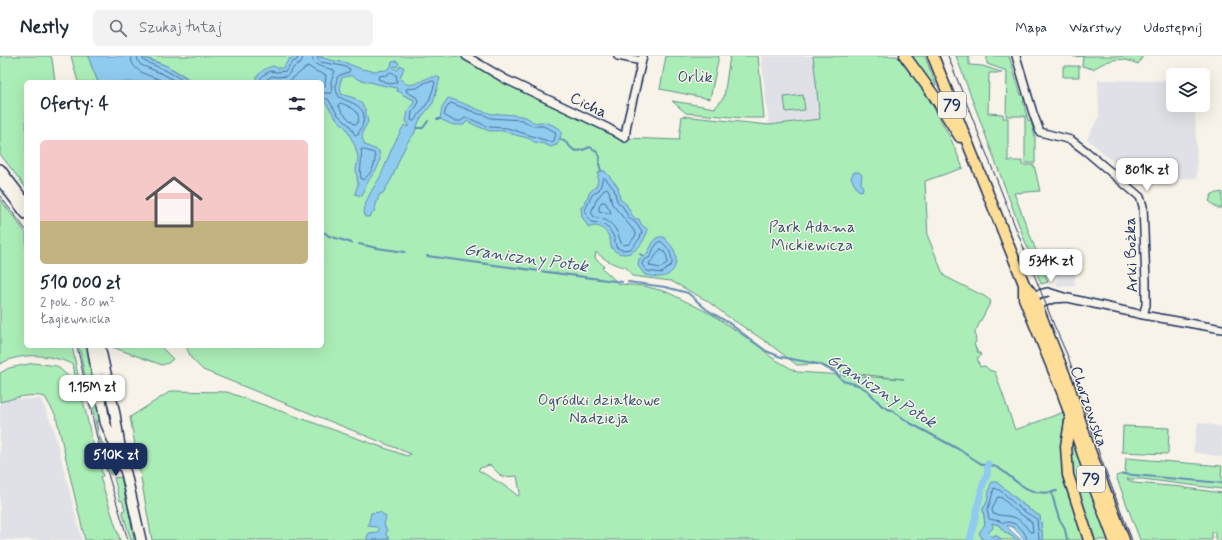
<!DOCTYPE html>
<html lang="pl">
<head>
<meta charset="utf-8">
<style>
	body { margin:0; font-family:Mynerve,sans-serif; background:#f2f2f3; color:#1f2937; height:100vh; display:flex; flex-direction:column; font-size:15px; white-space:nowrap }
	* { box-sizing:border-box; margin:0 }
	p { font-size:13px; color:#747a83 }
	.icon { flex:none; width:22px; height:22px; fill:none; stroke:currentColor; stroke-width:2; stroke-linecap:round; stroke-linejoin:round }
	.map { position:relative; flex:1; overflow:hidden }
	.panel { position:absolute; left:24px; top:24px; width:300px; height:268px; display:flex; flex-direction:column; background:#fff; border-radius:6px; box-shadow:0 4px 16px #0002 }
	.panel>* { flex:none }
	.buttons { position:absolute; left:1166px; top:12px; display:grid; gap:8px }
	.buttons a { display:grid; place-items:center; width:44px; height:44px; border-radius:6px; background:#fff; box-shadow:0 4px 16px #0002; font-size:20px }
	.price { position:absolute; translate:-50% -34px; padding:0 9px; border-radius:8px; background:#fff; color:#222; font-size:13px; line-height:26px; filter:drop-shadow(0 1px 2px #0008) }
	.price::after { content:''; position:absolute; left:50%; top:24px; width:12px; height:9px; margin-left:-6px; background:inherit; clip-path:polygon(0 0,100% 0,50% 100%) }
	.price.on { background:#1b2f5e; color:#fff }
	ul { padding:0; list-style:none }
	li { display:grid; align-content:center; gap:8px; height:212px; padding:0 16px }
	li+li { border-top:1px solid #e0e1e3 }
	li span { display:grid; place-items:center; height:124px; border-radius:6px; color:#555 }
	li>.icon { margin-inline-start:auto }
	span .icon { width:72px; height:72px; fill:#fffc; stroke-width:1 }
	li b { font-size:17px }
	h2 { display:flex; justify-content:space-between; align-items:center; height:48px; padding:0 16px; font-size:17px }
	header { display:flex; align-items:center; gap:24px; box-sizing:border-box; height:56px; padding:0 20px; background:#fff; border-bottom:1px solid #e0e1e3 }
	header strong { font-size:19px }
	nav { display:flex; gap:22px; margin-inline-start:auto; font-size:14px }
	.search { width:280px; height:36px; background:#f2f2f3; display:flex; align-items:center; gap:10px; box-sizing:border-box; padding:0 14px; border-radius:6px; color:#747a83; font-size:15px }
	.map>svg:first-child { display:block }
	.built { fill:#e0e1e7 }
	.green { fill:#abedb7; stroke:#638e8a; fill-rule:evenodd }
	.water { fill:#8fcbef; stroke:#618db5 }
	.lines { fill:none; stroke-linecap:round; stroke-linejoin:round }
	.shore { stroke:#496d98; stroke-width:1 }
	.stream { stroke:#618db5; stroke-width:2 }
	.canal { stroke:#8fcbef; stroke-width:7 }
	.minor-casing { stroke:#1b2f5e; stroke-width:10 }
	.secondary-casing { stroke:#1b2f5e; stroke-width:12 }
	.primary-casing { stroke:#1b2f5e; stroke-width:13 }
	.minor { stroke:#f7f3e8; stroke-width:7 }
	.secondary { stroke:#f7f3e8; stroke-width:9 }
	.primary { stroke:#fede96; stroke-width:10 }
	.tram { stroke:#1b2f5e; stroke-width:1 }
	.labels { text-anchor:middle; stroke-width:3; stroke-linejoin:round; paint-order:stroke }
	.shield { fill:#f7f3e8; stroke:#5d6a87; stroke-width:1 }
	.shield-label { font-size:15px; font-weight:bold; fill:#1b2f5e }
	.park-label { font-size:16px; fill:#385570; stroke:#f7f3e8 }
	.street-label { font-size:16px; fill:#1b2f5e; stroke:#f7f3e8 }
	.water-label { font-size:17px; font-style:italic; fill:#385682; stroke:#f7f3e8 }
</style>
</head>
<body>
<header>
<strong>Nestly</strong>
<div class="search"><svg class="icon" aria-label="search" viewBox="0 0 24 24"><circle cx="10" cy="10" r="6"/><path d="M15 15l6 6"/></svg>Szukaj tutaj</div>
<nav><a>Mapa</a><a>Warstwy</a><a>Udostępnij</a></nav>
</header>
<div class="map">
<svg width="1222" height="484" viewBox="0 0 1222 484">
	<rect width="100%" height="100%" fill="#f7f3e8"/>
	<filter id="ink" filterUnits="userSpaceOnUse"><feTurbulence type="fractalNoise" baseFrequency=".025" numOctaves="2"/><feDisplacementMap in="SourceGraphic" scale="8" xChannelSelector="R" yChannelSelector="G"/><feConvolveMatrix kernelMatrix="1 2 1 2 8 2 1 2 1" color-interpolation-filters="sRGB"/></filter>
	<g filter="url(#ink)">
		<path class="built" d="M761 0H813L820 63 769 69Z
			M1098 24 1173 25V49H1195L1197 122 1135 125 1087 83 1099 60Z
			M1057 218H1075V230L1057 231Z
			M0 343H41L53 371 82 484H0Z
			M1198 366 1222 371V401L1193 396Z"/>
		<path class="green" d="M0 0H51L52 3 55 26H26V132L0 98Z
			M71 0H89C90 9 95 17 98 26H78Z
			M139 0H466L625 82 679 84 682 60 769 69 820 63 813 0H897L926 38 950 81 963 112 925 125 928 181 944 220 984 240 991 245 975 276 976 286 974 288 978 297H980L981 300 977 302 980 311 985 310 989 314 995 316 1015 374 1064 356 1062 401 1063 424 1084 484H1043L1040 460C1025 453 1016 439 1001 432L987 446 983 453 985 468 983 484H152L130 361 171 335 227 336 407 400 411 398 203 314 191 302 186 290H322V26H193C177 14 158 5 139 0ZM596 196C604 203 614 210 626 211L632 220 671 225 706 244 727 260 768 287 797 309 819 308 841 316 904 323 797 316 771 301 760 291 713 259 667 236 644 230 619 228 602 212 604 210 595 202ZM490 409 502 421 517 420 520 437 518 440 508 432 478 414 480 412Z
			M666 0H719L710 43 660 33Z
			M730 0H758L764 62H744L686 57 672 45 715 52 724 41Z
			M910 0H925L936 29 933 30Z
			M956 0H969V9L983 10 1001 16 1002 17H989L988 57 1003 58V62H1008V105H1022V109H1034L1040 135 1014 137 1048 226 1041 228Z
			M987 0H1009L1021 39H1024L1025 44 1023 45 1028 64 1031 65 1035 81V107H1025V60H1006L1007 15 987 8Z
			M1073 0H1143L1138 8C1119 0 1110 3 1093 13L1082 10 1083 0 1074 1Z
			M1063 10H1079V21H1063Z
			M803 39 805 54 786 56 784 41Z
			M1222 136V152H1217L1209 145 1212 138Z
			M0 143 26 177V290H72L79 324 75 319 73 308C67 307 64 304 58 303 39 298 18 298 0 308Z
			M79 290H90L94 321 86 326Z
			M111 290H160L173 303 168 307 162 309 112 291Z
			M34 307 57 310 80 331 92 384 103 420 100 421 120 484H85L56 360 45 341C30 337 15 342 0 346V317L9 312Z
			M89 335 94 336 98 341 100 365 96 366 99 379 115 418H110L99 382Z
			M1123 370 1169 372 1168 398 1122 396Z
			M1071 382 1110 484H1094L1076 432 1071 407Z
			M1126 402 1222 410 1221 420H1222V433L1142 423H1127L1134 427 1182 431 1185 432 1222 437V484H1215V476H1212V484H1140L1116 420 1125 417Z
			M121 421 133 476 134 484H131L122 455 125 454 122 444 120 445 114 422Z
			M992 467 999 469C1004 478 1009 477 1016 484H1002L996 479 992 481 988 477 992 469Z"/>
		<path class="water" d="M89 0H139L167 10 193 26H98C95 17 90 9 89 0Z
			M300 0H316L334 5 344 6 361 13 373 15 387 14 391 10 392 6 396 5 399 7 397 11 394 10 393 12 398 14 401 9 404 12 400 22C411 40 426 15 440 22L433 47 420 63 414 78 407 87 399 104 392 122 383 137 379 139 374 156 369 161H365C361 148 374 132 380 121 385 111 388 101 392 92 396 84 400 77 404 69L408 71 409 68 406 66 408 54 413 48 414 44 403 39 402 37 397 35V32C383 30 371 26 357 23 353 18 347 20 342 22L340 27 341 38 354 42 361 47 365 53 368 66 363 75 362 82 365 89 379 95C383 111 373 115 367 128 365 132 364 136 362 140L355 138 358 128 356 114 358 101 355 90 346 72 336 62 325 46H322V26H256V22C260 16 266 11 274 10L277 12H283L289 3Z
			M448 42C459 45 469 50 479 54 484 56 487 55 491 58 494 57 521 59 525 61 528 62 531 64 533 66 536 67 540 66 543 66 549 67 555 70 560 73 563 78 559 84 557 89L550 91C545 87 541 88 535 86 533 86 532 84 530 83 522 80 513 79 506 76 501 74 496 75 490 75 486 74 472 68 467 65L464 69H453L440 63 442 51Z
			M601 115H605L618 131 620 143 626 148 632 159 636 163H639L641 168 648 174C644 185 638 196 626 198 621 198 615 197 612 192 610 189 611 187 610 183 607 175 598 166 589 172L582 161 581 152 584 148 585 144 588 141 589 137C598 129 598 129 598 117Z
			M854 116H859L862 119 861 126 863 132 862 135 858 134 854 128 851 121Z
			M659 181H664C667 186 671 188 674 194 679 205 675 219 661 221 656 221 650 220 645 219L638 210 639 203 647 198 655 183Z
			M992 426H997C1001 431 1005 432 1009 436 1019 445 1028 454 1040 460L1043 484H1025L1013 471 1007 469 1009 473 1021 484H1016C1009 477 1004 478 999 469L992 467 993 472 988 477 992 481 995 479 1002 484H983L979 477 985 468 983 453 987 446 990 430Z
			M380 456 386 461 384 469 387 474 386 479 390 483 367 484V481L369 477 378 476 379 473 377 471 368 470 371 457Z"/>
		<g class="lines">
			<path class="shore" d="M131 0C131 18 152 19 165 26
				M137 0 138 5 141 9 163 18 177 26
				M142 0 144 5 165 14 186 26
				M312 0C313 13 326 10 335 15L331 25 332 37H322
				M317 0 318 3 320 6 343 10 350 13 349 16 338 20C335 27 335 34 339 41 350 47 368 49 363 67 362 72 359 75 358 79H355L350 70 338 59 328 43 322 42
				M391 16 396 19 397 26 396 27 390 28 378 23 379 20 386 19Z
				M431 25H434L435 27 429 45 414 65H412L411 64 412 56 417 50 418 44 416 41 407 36 406 33 417 32 426 26Z
				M260 26C260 19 266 18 270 15L276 16 286 15 291 7 297 4 298 0
				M265 26 266 24 272 20 277 21 287 20 294 11 301 7 303 0
				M288 26 308 10 315 15 326 19 325 30 322 31
				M341 47C350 51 363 55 357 68H354L342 56 338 49 339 48Z
				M451 47 479 58 485 59 490 62 522 64 533 70H543L556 76 554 85 551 86 507 72 489 71 468 62H465L461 65H454L444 59 446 53Z
				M362 93 374 97C378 106 371 118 363 124L361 122C359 113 363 104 361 94Z
				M603 122H605L614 133 617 145 623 151 629 162 636 167 642 176 640 182 631 193 622 194 616 191C615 188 615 185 614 182 610 170 602 167 591 166L586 159 585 154 592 139 599 134 601 129Z
				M605 133 607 132 609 135 612 148 636 177V179L629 188 623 189 621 187C616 171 612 164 594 161L591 156 597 143Z
				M602 146H605L611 156 610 158 599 155V151Z
				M660 185C669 191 672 198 672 208L662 217 647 215 642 209 643 205 650 201 654 192Z
				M661 193C666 196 668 202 667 207L660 212 650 210 649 207C656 203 655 197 661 193Z
				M998 441 1002 442 1016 455 1032 466 1033 476H1030C1027 472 1023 467 1019 464 1013 459 1001 460 993 458L992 454Z
				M1027 484C1026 474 1013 463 1003 467L1000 465 989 463 987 454 990 447 994 432C1003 434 1010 444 1017 450 1023 455 1030 459 1037 463L1039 484"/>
			<path class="stream" d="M437 63H440
				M416 72H423L428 65
				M560 83C575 89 568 101 590 91L596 95 600 101 599 108 601 115
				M322 175 329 180 352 187
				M359 188 377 192 405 196
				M640 198 643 200
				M427 200 622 226
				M628 226 665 231 688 237 706 253 729 267 766 295 781 301 818 308 835 316 843 325 858 329 868 335 882 350 893 355 910 367 960 394 983 409C1008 405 1018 446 1057 435
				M1123 418 1222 427
				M1052 437C1054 446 1056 455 1060 465 1065 468 1066 478 1067 484"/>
			<path class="canal" d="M970 484 983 428 987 419 988 408"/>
			<g class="minor-casing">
				<path id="minor" d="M466 0 505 23 608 72 625 82 627 68 643 0
					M618 0 642 5
					M1016 0 1033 57 1040 76 1071 84 1087 96 1140 141 1143 150 1146 226V249L1143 259
					M1030 240 1048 236 1064 241
					M1033 251 1053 243 1068 242 1143 259 1222 273"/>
			</g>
			<g class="secondary-casing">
				<path id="secondary" d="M0 113 26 147
					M0 124 26 158
					M92 290 105 366 126 417 141 484
					M100 290 115 358 121 396"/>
			</g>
			<g class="primary-casing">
				<path id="primary" d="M905 0 935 41 960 81
					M933 0 1024 228 1033 239 1051 285 1068 327 1090 395 1124 484
					M1024 228V242L1063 338 1089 417 1114 484
					M1070 366 1066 390 1068 419 1089 484"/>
			</g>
			<use href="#minor" class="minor"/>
			<use href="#secondary" class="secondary"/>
			<use href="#primary" class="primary"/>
			<path class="tram" d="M948 0 1054 269 1069 303 1100 400 1132 484
				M0 140 26 174
				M77 290 97 382 128 484"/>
		</g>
	</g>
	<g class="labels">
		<g class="shield">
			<rect x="938" y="36" width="28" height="26" rx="3"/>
			<rect x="1077" y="410" width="28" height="26" rx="3"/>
		</g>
		<g class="shield-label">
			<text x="952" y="54">79</text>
			<text x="1091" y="428">79</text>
		</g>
		<g class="park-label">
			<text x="695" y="26">Orlik</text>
			<text x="812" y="176">Park Adama<tspan x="812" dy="18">Mickiewicza</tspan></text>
			<text x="599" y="349">Ogródki działkowe<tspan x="599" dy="18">Nadzieja</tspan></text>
		</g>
		<g class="street-label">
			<text transform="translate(589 48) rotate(26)" y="6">Cicha</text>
			<text transform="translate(1130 199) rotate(-92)" y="6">Arki Bożka</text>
			<text transform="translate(1090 350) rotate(71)" y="6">Chorzowska</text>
		</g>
		<g class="water-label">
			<text transform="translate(526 201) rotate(8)" y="6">Graniczny Potok</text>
			<text transform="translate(882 334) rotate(32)" y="6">Graniczny Potok</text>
		</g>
	</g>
</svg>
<div class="buttons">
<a><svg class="icon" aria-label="layers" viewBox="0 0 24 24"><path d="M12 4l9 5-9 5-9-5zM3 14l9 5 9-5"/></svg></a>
</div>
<b class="price" style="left:1147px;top:136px">801K zł</b>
<b class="price" style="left:1051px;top:227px">534K zł</b>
<b class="price" style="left:92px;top:353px">1.15M zł</b>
<b class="price on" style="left:116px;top:421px">510K zł</b>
<section class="panel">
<h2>Oferty: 4<svg class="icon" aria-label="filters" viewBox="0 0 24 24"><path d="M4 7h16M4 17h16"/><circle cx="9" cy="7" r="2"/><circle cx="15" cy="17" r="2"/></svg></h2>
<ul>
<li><span style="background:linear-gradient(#f6c9c9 65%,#c2b280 0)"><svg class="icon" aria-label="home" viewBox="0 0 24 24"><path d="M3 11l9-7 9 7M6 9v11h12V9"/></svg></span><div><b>510 000 zł</b><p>2 pok. · 80 m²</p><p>Łagiewnicka</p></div></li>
</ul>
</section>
</div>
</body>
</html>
